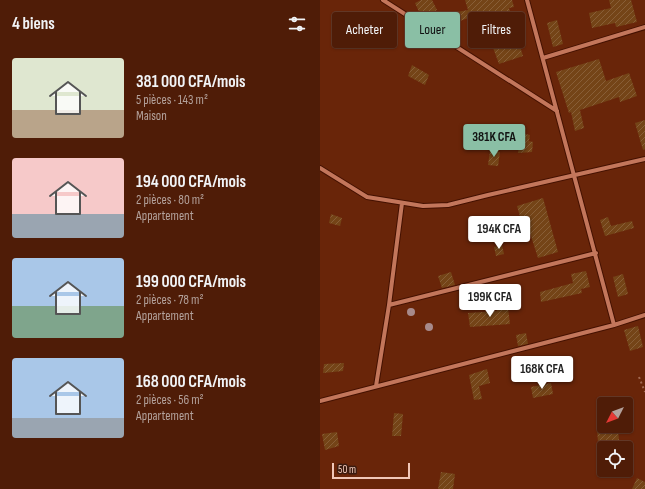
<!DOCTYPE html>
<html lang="fr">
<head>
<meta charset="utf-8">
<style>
	body { margin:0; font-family:"Sofia Sans Condensed",sans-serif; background:#592915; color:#f1f3f6; height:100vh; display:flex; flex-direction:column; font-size:15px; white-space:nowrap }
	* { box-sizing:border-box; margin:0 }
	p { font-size:13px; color:#b3a19b }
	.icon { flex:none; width:22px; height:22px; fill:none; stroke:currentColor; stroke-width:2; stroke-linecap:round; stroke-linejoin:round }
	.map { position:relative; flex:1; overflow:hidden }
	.panel { display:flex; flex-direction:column; background:#4f1c07; width:320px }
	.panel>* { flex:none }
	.banner { position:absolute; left:12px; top:12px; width:253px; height:36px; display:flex; gap:8px }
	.needle { width:26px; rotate:228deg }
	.tools { position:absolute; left:277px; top:397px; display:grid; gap:8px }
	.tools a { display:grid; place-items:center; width:36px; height:36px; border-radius:4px; background:#4f1c07; box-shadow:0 1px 3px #0004,0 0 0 1px #663a28; font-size:20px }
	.scale { position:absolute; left:12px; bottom:10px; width:78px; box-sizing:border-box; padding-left:4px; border:2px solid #f1c7b8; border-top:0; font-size:11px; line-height:14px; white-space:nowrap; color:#f1c7b8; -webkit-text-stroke:3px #3a1b10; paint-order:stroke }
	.price { position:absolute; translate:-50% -34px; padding:0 9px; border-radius:4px; background:#fff; color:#222; font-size:13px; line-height:26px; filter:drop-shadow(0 1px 2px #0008) }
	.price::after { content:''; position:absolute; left:50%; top:24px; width:12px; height:9px; margin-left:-6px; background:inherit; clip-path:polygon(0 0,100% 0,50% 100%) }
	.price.on { background:#8abfa5; color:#111 }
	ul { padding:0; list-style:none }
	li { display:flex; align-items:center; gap:12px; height:100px; padding:0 12px }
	li span { display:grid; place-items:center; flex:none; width:112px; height:80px; border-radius:4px; color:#555 }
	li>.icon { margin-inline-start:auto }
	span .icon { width:48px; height:48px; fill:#fffc; stroke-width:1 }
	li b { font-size:17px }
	h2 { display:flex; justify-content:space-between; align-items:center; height:48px; padding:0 12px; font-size:17px }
	.tag { padding:0 14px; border-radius:4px; background:#4f1c07; box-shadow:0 1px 3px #0004,0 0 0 1px #663a28; font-size:14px; line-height:36px }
	.tag.on { background:#8abfa5; color:#111 }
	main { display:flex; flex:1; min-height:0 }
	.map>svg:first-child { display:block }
	.building { fill:url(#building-hatch) }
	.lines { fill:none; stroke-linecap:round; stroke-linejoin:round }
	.street-casing { stroke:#410; stroke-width:6 }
	.path { stroke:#a26952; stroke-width:2; stroke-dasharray:2 3; stroke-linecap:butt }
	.street { stroke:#c3765b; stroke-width:4 }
	.tree { fill:#a78a8b }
</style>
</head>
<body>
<main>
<section class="panel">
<h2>4 biens<svg class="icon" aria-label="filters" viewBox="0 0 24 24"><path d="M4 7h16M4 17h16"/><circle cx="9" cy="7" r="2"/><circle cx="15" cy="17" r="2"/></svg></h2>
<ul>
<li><span style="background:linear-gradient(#dfe7d0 65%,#b9a48a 0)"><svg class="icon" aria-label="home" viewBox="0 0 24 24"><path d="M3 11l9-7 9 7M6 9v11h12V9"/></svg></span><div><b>381 000 CFA/mois</b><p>5 pièces · 143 m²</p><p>Maison</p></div></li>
<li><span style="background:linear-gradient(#f6c9c9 70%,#9aa5b1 0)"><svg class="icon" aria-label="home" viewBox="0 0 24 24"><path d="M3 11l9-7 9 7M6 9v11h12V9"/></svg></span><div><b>194 000 CFA/mois</b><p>2 pièces · 80 m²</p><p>Appartement</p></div></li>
<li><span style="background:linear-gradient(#a9c7e8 60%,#7fa58c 0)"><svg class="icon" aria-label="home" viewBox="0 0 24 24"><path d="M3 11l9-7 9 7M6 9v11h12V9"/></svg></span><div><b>199 000 CFA/mois</b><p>2 pièces · 78 m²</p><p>Appartement</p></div></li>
<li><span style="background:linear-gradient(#a9c7e8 75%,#9aa5b1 0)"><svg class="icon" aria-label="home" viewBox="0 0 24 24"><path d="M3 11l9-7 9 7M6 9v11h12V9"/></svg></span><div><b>168 000 CFA/mois</b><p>2 pièces · 56 m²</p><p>Appartement</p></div></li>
</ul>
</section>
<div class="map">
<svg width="325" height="489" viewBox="0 0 325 489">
	<defs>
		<pattern id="building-hatch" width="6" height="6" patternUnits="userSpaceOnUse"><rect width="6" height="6" fill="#744417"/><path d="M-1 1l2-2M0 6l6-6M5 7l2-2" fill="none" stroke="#885e37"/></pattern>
	</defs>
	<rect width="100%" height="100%" fill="#692509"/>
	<path class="building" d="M101 0H112L117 10 109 14 108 11 100 14 95 3Z
		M145 0H192L194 7 189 8 199 36 197 37 203 56 179 64 172 45 159 49 148 18 140 21 137 12 148 10Z
		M289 0H311L317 22 296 27 295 23 272 28 269 13 291 8Z
		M25 16 35 19 27 44 18 42 21 31 19 30Z
		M237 20 243 44 233 47 227 23Z
		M279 59 286 81 309 73 317 96 300 102 299 97 260 110 264 128 255 131 251 112 249 113 236 72Z
		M92 65 109 75 105 85 88 76Z
		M325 120V149L323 150 315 123Z
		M201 133 210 135 209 141 213 142 212 152 198 153Z
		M170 151 180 152 178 166 168 165Z
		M223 198 238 252 218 258 210 233 205 234 197 206Z
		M11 214 22 218 20 226 9 223Z
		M288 217 291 226 312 221 314 228 285 236 280 220Z
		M182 245 184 254 176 256 174 247Z
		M266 271 270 287 261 289 262 293 221 302 220 292 253 283 251 274Z
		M131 272 135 285 122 288 118 276Z
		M303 274 308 294 298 297 293 277Z
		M188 308 190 324 150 327 148 313 177 311V309Z
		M318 326 323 347 310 351 304 330Z
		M206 333 208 344 198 346 196 335Z
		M24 363 23 371 3 373 4 364Z
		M167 369 170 383 159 386 162 399 154 400 149 375Z
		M231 383 233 394 213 398 211 387Z
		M74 413 83 414 81 436H72Z
		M298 428 299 441H292V448H282V442H278L277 429Z
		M17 432 19 446 5 450 2 434Z
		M121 472 135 474 133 489H118Z
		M317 478 325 482V489H312Z"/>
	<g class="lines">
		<g class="street-casing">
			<path id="street" d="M63 0 237 111
				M207 0 294 325
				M223 58 325 27
				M0 168 47 197 103 206 128 205 168 195 325 159
				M69 305 276 253
				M56 386 69 305 82 203
				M0 401 294 325 325 315"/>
		</g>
		<path class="path" d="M319 377 325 392"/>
		<use href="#street" class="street"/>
	</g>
	<g class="tree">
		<circle cx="91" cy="312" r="4"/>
		<circle cx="109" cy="327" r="4"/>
	</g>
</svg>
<div class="tools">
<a><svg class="needle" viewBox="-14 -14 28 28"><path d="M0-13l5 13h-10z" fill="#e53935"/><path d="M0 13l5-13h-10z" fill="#b3a19b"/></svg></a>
<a><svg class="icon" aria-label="locate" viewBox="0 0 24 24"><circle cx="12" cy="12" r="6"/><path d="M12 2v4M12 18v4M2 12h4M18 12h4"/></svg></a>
</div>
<div class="scale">50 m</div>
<b class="price on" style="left:174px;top:158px">381K CFA</b>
<b class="price" style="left:179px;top:250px">194K CFA</b>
<b class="price" style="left:170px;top:318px">199K CFA</b>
<b class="price" style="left:222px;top:390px">168K CFA</b>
<div class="banner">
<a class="tag">Acheter</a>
<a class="tag on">Louer</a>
<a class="tag">Filtres</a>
</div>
</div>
</main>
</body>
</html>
